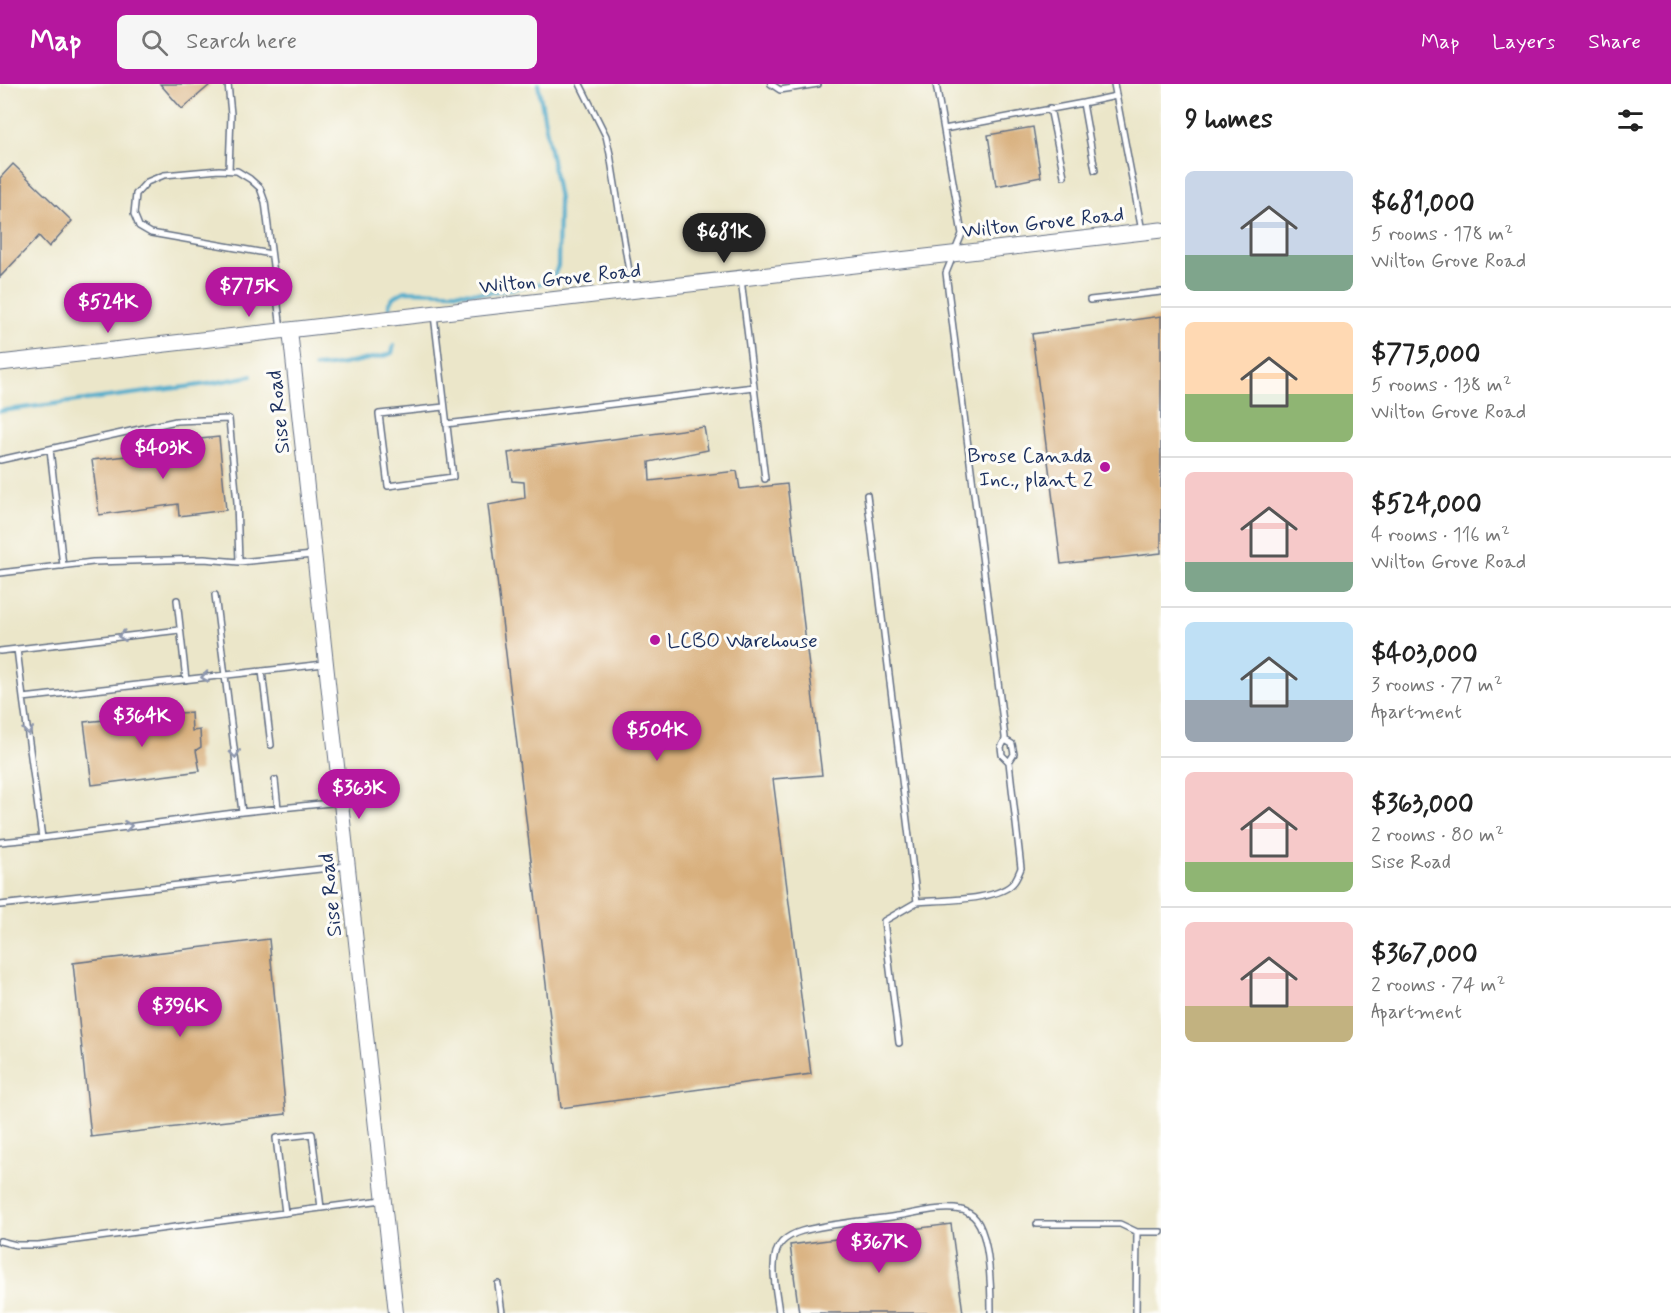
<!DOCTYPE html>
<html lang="en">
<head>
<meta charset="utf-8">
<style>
	body { margin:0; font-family:Mynerve,sans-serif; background:#f6f6f6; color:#222; height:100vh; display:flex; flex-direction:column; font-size:22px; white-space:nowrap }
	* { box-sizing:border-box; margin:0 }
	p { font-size:20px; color:#767676 }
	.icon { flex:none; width:33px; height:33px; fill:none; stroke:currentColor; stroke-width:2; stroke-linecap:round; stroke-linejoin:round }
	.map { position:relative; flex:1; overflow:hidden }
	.drawer { display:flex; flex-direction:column; background:#fff; width:510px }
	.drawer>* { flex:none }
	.price { position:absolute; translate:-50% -51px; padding:0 14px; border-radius:21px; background:#b5179e; color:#fff; font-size:20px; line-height:39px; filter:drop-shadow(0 2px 3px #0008) }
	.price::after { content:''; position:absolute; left:50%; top:36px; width:18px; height:14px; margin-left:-9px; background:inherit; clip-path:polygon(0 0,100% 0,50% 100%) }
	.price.on { background:#222; color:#fff }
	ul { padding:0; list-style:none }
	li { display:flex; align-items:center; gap:18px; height:150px; padding:0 24px }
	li+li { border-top:2px solid #e0e0e0 }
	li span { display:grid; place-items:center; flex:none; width:168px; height:120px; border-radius:9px; color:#555 }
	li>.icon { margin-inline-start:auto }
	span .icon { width:72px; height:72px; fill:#fffc; stroke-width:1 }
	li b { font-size:26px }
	h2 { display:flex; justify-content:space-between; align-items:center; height:72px; padding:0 24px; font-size:26px }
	header { display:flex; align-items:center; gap:36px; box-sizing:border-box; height:84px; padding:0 30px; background:#b5179e; color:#fff }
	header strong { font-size:28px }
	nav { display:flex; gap:33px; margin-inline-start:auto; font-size:21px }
	.search { width:420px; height:54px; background:#f6f6f6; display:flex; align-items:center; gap:15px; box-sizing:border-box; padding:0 21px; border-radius:9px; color:#767676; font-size:22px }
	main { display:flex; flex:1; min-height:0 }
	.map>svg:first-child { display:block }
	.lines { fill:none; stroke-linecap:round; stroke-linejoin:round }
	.stream { stroke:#4eabcc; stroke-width:4 }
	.building { fill:#d8af7c }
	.service-casing { stroke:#646f83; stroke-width:8 }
	.tertiary-casing { stroke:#646f83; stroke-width:16 }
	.secondary-casing { stroke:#646f83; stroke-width:17 }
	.service { stroke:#fff; stroke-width:5 }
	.tertiary { stroke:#fff; stroke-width:14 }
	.secondary { stroke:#fff; stroke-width:15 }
	.oneway { stroke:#8d97ae }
	.poi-dot { fill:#b5179e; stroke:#fdfcf7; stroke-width:2 }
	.labels { text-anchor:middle; stroke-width:6; stroke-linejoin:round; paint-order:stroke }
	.street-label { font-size:21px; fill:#1b2f5e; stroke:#fdfcf7 }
	.poi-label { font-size:21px; fill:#1b2f5e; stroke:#fdfcf7; text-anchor:end }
</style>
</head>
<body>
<header>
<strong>Map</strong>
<div class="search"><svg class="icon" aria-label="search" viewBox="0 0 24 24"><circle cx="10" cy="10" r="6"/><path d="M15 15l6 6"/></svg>Search here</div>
<nav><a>Map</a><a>Layers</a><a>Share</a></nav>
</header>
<main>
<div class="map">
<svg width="1161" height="1229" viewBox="0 0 1161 1229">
	<rect width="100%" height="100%" fill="#fdfcf7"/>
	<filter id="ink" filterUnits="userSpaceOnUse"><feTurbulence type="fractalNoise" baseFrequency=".0167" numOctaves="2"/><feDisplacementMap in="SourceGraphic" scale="12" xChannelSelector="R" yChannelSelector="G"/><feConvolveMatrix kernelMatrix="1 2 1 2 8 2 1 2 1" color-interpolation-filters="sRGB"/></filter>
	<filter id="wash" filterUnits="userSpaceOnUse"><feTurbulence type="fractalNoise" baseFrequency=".008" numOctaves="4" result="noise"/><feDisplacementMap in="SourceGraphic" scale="24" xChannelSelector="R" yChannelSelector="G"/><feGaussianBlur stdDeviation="1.35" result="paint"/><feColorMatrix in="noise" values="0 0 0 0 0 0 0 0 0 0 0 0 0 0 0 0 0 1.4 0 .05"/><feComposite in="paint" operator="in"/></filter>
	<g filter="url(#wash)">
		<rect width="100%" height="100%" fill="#ebe6c9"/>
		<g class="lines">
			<path class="stream" d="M390 223 389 219 394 213 405 207 487 209 544 199 553 194 558 182 559 115 538 0
				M315 283C334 283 350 279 368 275 377 273 384 273 392 269L394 261
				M0 327 208 300 251 292"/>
		</g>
		<g id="blocks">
			<path class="building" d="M160 0H211L182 25Z
				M1033 43 1041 93 996 102 988 51Z
				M13 80 72 137 49 163 39 152 0 193V94Z
				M1161 232V469L1061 480 1032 250Z
				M704 343 708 366 649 378 650 397 737 387 740 405 787 400 822 691 773 695 811 990 561 1024 488 421 525 414 524 398 512 397 508 369Z
				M219 353 226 426 179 432 178 420 99 431 92 376 171 367V358Z
				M191 628 192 647 200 646 201 663 196 666 200 687 92 701 84 638Z
				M269 855 286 1030 91 1053 73 879Z
				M951 1140 963 1229H799L790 1161Z"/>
		</g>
	</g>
	<g filter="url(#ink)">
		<use href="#blocks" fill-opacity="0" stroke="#646f83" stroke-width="1.5"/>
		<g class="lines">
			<g class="service-casing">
				<path id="service" d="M228 0 231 30 229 86
					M580 0 606 52 610 70 632 206
					M771 0 780 6 818 0
					M936 0 962 150 946 189 1005 653V656L1001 663 1002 671 1009 678
					M1114 0 1142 147
					M1083 19 1116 12
					M1050 24 1064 92
					M944 45 1083 19 1095 86
					M271 170 151 149 139 142 134 130 136 110 147 98 164 91 219 86 237 87 250 95 260 104 265 118 281 245
					M1090 216 1161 208
					M434 231 453 393 388 402 379 330 444 323
					M754 303 765 395
					M446 340 754 303 741 195
					M50 365 63 482
					M0 376 176 337 229 335 237 418 239 478
					M867 411 917 818C941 816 1000 817 1014 798 1017 794 1019 789 1021 784L1009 678 1014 670 1012 660 1005 656
					M0 489 93 478 204 475 239 478 313 471
					M215 511 242 728
					M177 516 186 596
					M17 565 23 614
					M0 567 180 546
					M324 580 23 614 42 754 242 728 340 718
					M262 587 271 661
					M275 696 278 724
					M0 758 42 754
					M0 821 347 782
					M899 959 884 837 917 818
					M285 1129 276 1054 312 1050 321 1124
					M1037 1140H1120L1137 1148H1161
					M0 1157 16 1161H38L382 1116
					M498 1200 502 1229
					M779 1229C777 1210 767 1173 782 1158 787 1153 795 1149 802 1147 831 1139 866 1137 897 1132 917 1129 941 1122 961 1126 964 1126 969 1129 973 1132 990 1147 991 1206 991 1229
					M1136 1229 1137 1148"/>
			</g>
			<g class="tertiary-casing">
				<path id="tertiary" d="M290 246 396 1229"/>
			</g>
			<g class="secondary-casing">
				<path id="secondary" d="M0 279 1161 146"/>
			</g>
			<use href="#service" class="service"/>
			<use href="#tertiary" class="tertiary"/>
			<use href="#secondary" class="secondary"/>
		</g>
		<defs><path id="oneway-chevron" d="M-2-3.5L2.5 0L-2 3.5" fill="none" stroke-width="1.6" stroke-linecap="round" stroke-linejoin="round" transform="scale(1.5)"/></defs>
		<g class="oneway">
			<use href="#oneway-chevron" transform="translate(122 552) rotate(173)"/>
			<use href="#oneway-chevron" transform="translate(205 593) rotate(173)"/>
			<use href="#oneway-chevron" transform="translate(28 647) rotate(83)"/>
			<use href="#oneway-chevron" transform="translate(235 670) rotate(83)"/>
			<use href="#oneway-chevron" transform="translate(128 742) rotate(-7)"/>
		</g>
	</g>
	<g class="poi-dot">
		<circle cx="1105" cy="383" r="6"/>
		<circle cx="655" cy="556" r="6"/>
	</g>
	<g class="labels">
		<g class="street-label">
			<text transform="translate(1043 138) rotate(-6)" y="7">Wilton Grove Road</text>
			<text transform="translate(560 194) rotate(-6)" y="7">Wilton Grove Road</text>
			<text transform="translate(278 328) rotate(-96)" y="7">Sise Road</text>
			<text transform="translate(330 811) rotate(-96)" y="7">Sise Road</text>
		</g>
		<g class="poi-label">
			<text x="1093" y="378">Brose Canada<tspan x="1093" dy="24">Inc., plant 2</tspan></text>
			<text x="667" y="563" text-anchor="start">LCBO Warehouse</text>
		</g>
	</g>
</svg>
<b class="price on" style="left:724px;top:180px">$681K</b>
<b class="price" style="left:249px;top:234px">$775K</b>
<b class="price" style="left:108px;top:250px">$524K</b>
<b class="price" style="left:163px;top:396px">$403K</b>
<b class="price" style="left:142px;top:664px">$364K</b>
<b class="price" style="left:657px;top:678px">$504K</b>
<b class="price" style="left:359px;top:736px">$363K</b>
<b class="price" style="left:180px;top:954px">$396K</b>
<b class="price" style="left:879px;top:1190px">$367K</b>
</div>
<section class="drawer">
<h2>9 homes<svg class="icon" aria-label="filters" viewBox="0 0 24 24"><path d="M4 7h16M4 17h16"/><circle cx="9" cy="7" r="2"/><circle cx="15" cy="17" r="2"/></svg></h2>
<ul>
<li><span style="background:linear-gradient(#c9d6e8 70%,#7fa58c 0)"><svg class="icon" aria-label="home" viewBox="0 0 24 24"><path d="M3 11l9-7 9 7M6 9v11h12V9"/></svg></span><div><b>$681,000</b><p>5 rooms · 178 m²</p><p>Wilton Grove Road</p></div></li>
<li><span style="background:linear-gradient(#ffd9b3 60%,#8fb573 0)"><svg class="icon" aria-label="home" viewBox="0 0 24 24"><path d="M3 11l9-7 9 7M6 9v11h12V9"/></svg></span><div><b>$775,000</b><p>5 rooms · 138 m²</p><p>Wilton Grove Road</p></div></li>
<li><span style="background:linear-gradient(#f6c9c9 75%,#7fa58c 0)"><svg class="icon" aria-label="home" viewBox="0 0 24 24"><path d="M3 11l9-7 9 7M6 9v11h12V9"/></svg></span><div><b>$524,000</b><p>4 rooms · 116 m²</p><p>Wilton Grove Road</p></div></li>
<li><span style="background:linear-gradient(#bfe0f5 65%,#9aa5b1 0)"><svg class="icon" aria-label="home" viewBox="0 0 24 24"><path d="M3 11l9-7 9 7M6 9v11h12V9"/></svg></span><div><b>$403,000</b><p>3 rooms · 77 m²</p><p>Apartment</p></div></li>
<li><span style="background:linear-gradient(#f6c9c9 75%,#8fb573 0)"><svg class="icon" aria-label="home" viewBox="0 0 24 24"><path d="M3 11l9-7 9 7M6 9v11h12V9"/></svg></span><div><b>$363,000</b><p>2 rooms · 80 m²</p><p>Sise Road</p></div></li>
<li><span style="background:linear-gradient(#f6c9c9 70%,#c2b280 0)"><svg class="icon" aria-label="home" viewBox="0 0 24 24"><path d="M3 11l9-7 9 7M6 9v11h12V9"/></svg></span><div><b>$367,000</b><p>2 rooms · 74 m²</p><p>Apartment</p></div></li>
</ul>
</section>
</main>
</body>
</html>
